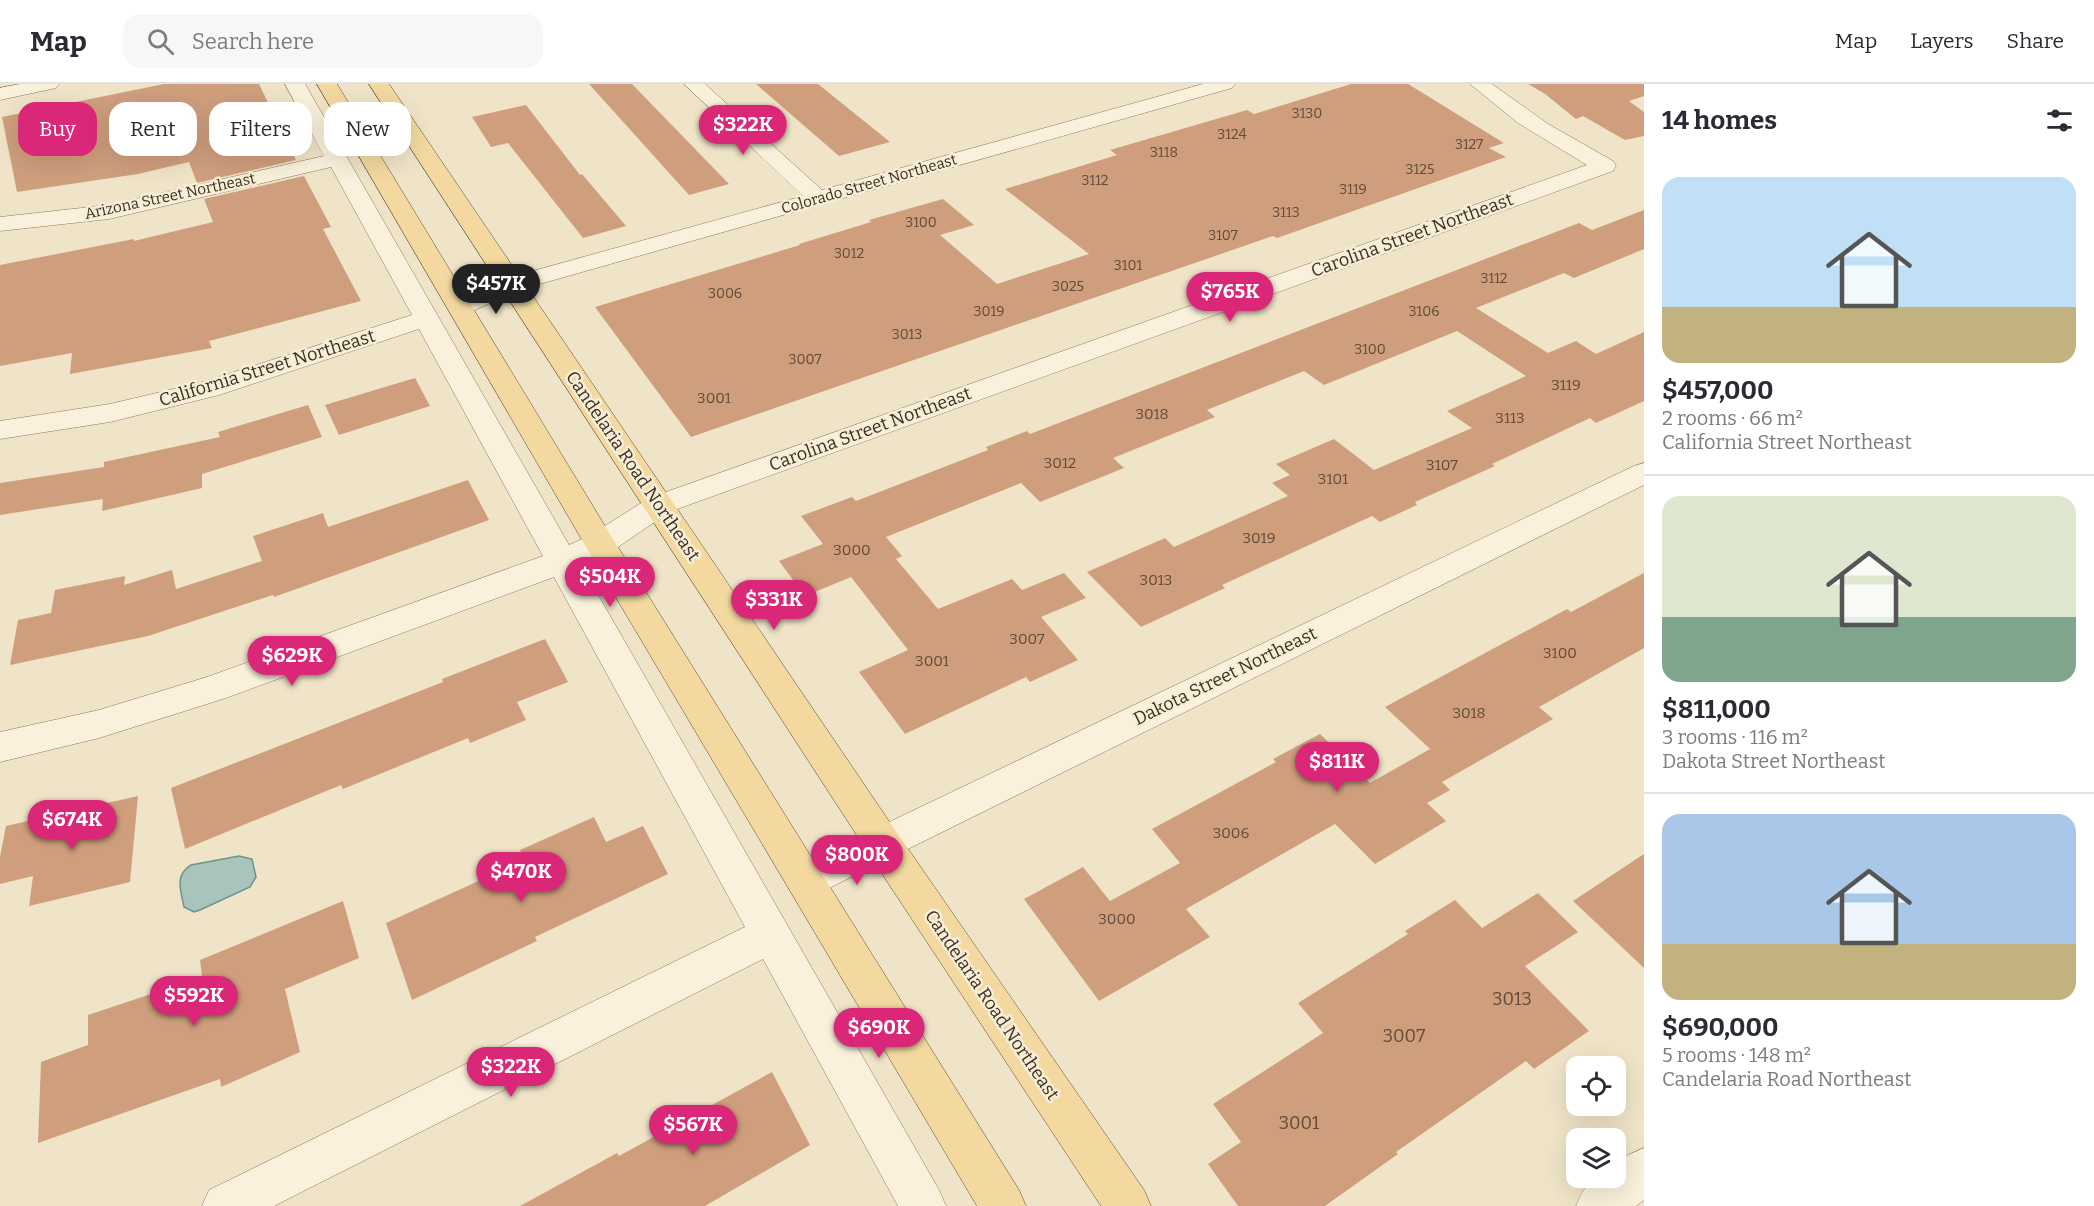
<!DOCTYPE html>
<html lang="en">
<head>
<meta charset="utf-8">
<style>
	body { margin:0; font-family:Bitter,serif; background:#f7f7f7; color:#2b2b33; height:100vh; display:flex; flex-direction:column; font-size:22px; white-space:nowrap }
	* { box-sizing:border-box; margin:0 }
	p { font-size:20px; color:#7c7c81 }
	.icon { flex:none; width:33px; height:33px; fill:none; stroke:currentColor; stroke-width:2; stroke-linecap:round; stroke-linejoin:round }
	.map { position:relative; flex:1; overflow:hidden }
	.details { display:flex; flex-direction:column; background:#fff; width:450px }
	.details>* { flex:none }
	.hud { position:absolute; left:18px; top:18px; width:570px; height:54px; display:flex; gap:12px }
	.fabs { position:absolute; left:1566px; top:972px; display:grid; gap:12px }
	.fabs a { display:grid; place-items:center; width:60px; height:60px; border-radius:12px; background:#fff; box-shadow:0 6px 24px #0002; font-size:30px }
	.price { position:absolute; translate:-50% -51px; padding:0 14px; border-radius:21px; background:#db2777; color:#fff; font-size:20px; line-height:39px; filter:drop-shadow(0 2px 3px #0008) }
	.price::after { content:''; position:absolute; left:50%; top:36px; width:18px; height:14px; margin-left:-9px; background:inherit; clip-path:polygon(0 0,100% 0,50% 100%) }
	.price.selected { background:#222; color:#fff }
	ul { padding:0; list-style:none }
	li { display:grid; align-content:center; gap:12px; height:318px; padding:0 18px }
	li+li { border-top:2px solid #e1e1e2 }
	li span { display:grid; place-items:center; height:186px; border-radius:18px; color:#555 }
	li>.icon { margin-inline-start:auto }
	span .icon { width:108px; height:108px; fill:#fffc; stroke-width:1 }
	li b { font-size:26px }
	h2 { display:flex; justify-content:space-between; align-items:center; height:72px; padding:0 18px; font-size:26px }
	.pill { padding:0 21px; border-radius:18px; background:#fff; box-shadow:0 6px 24px #0002; font-size:21px; line-height:54px }
	.pill.selected { background:#db2777; color:#fff }
	header { display:flex; align-items:center; gap:36px; box-sizing:border-box; height:84px; padding:0 30px; background:#fff; border-bottom:2px solid #e1e1e2 }
	header strong { font-size:28px }
	nav { display:flex; gap:33px; margin-inline-start:auto; font-size:21px }
	.search { width:420px; height:54px; background:#f7f7f7; display:flex; align-items:center; gap:15px; box-sizing:border-box; padding:0 21px; border-radius:18px; color:#7c7c81; font-size:22px }
	main { display:flex; flex:1; min-height:0 }
	.map>svg:first-child { display:block }
	.water { fill:#a9c4bc; stroke:#6f938a; stroke-width:1.5 }
	.building { fill:#cf9f7d }
	.lines { fill:none; stroke-linecap:round; stroke-linejoin:round }
	.minor-casing { stroke:#8d765c; stroke-width:1 }
	.major-casing { stroke:#5b4430; stroke-width:1 }
	.minor { fill:#faf1dc; fill-rule:evenodd }
	.major { fill:#f3d9a0; fill-rule:evenodd }
	.labels { text-anchor:middle; stroke-width:5; stroke-linejoin:round; paint-order:stroke }
	.far-number-label { font-size:14px; fill:#624a37 }
	.far-street-label { font-size:15px; fill:#3d2e20; stroke:#f7eed8 }
	.number-label { font-size:15px; fill:#624a37 }
	.street-label { font-size:18px; fill:#3d2e20; stroke:#f7eed8 }
	.near-number-label { font-size:18px; fill:#624a37 }
</style>
</head>
<body>
<header>
<strong>Map</strong>
<div class="search"><svg class="icon" aria-label="search" viewBox="0 0 24 24"><circle cx="10" cy="10" r="6"/><path d="M15 15l6 6"/></svg>Search here</div>
<nav><a>Map</a><a>Layers</a><a>Share</a></nav>
</header>
<main>
<div class="map">
<svg width="1644" height="1122" viewBox="0 0 1644 1122">
	<rect width="100%" height="100%" fill="#f0e4c8"/>
	<path class="water" d="M239 772 252 775 256 793 250 803 200 826 194 828 184 823C181 807 174 791 191 781Z"/>
	<path class="building" d="M164 0H259L296 76 197 99 189 78 138 90 17 108 2 33Z
		M589 0H632L729 100 689 111Z
		M756 0H818L890 58 839 72Z
		M1351 0H1408L1504 59 1489 64 1506 73 1277 154 1273 152 691 353 595 223 800 161 799 160 871 138 869 136 943 115 974 141 940 151 997 200 1089 170 1005 105 1117 71 1110 66 1247 26 1254 30Z
		M1528 0H1644V12L1629 17 1644 28V52L1625 56 1583 32 1576 35 1545 10Z
		M526 21 580 91 582 90 626 142 583 154 508 59 491 63 472 33Z
		M304 92 331 143 323 145 361 217 209 257 212 264 70 290 72 269 0 282V181L134 155V157L213 138 204 115Z
		M1644 126V165L1574 194 1564 189 1476 224 1548 269 1576 257 1596 270 1644 248V317L1596 339 1590 334 1492 380 1495 382 1415 418 1417 421 1380 438 1372 432 1222 501 1225 504 1141 543 1087 488 1165 454 1174 463 1288 412 1272 399 1290 391 1276 380 1334 355 1374 386 1472 344 1447 327 1526 292 1457 247 1324 301 1304 287 1207 326 1215 333 1113 374 1124 384 1040 418 1021 399 886 453 902 472 896 475 938 525 1012 495 1022 506 1064 489 1086 514 1041 533 1078 576 1030 598 1026 593 905 650 859 588 908 566 851 493 805 512 779 477 823 460 801 432 852 413 856 417 988 366 986 363 1027 347 1030 350 1579 139 1592 146Z
		M415 294 430 322 339 351 325 321Z
		M308 321 322 353 202 390V404L102 427 103 415 0 431V399L104 383V378L220 353 218 348Z
		M468 396 489 436 274 513 273 511 148 552 10 581 18 536 51 529 55 506 125 492 124 501 172 486 176 505 262 477 253 452 323 429 328 443Z
		M1644 489V564L1539 623 1553 635 1442 698 1450 706 1427 719 1446 737 1375 780 1335 740 1186 825 1210 853 1099 917 1024 815 1083 783 1110 817 1180 779 1152 745 1276 678 1273 675 1320 650 1370 699 1430 665 1385 623 1567 525 1571 528Z
		M545 555 568 598 517 618 526 636 470 659 468 654 343 705 341 701 185 765 171 704 443 598 442 595Z
		M138 712 130 798 29 822 33 792 0 800V773L6 742Z
		M594 733 606 758 643 742 668 790 535 853 537 857 412 916 386 839 525 776 520 766Z
		M1644 770V884L1573 817Z
		M1538 809 1578 848 1525 882 1589 947 1534 985 1526 977 1396 1068 1398 1070 1325 1122H1238L1208 1080 1241 1058 1213 1020 1323 949 1298 919 1408 850 1405 847 1455 816 1482 844Z
		M343 817 359 874 285 905 300 968 221 1003 220 995 38 1059 41 978 88 961V931L202 893 200 876Z
		M772 988 810 1061 705 1122H520L617 1069 619 1072Z"/>
	<g class="lines">
		<g class="minor-casing">
			<path id="minor" d="M20 0H59L56 4 0 16V4Z
				M285 0H305L569 461 589 452 649 414 1587 81 1518 39 1470 0H1492L1548 40 1613 77 1616 82 1613 87 669 428 611 468 581 481 939 1106 946 1122H898L763 875 274 1122H202L209 1106 745 843 554 493 226 614 99 654 0 678V648L99 626 207 593 543 472 419 245 219 311 110 338 0 355V337L110 320 203 298 412 231 331 83 109 135 0 147V133L109 121 324 72Z
				M684 0H705L822 106 1203 0H1235L1232 4 522 205 470 228 461 230 452 228 449 223 452 218 504 195 803 112Z
				M1644 379V401L821 808 807 813 793 808 788 796 793 784 1634 382Z
				M1644 1064V1116L1636 1122H1576C1585 1100 1591 1094 1616 1094V1080L1628 1071Z"/>
		</g>
		<g class="major-casing">
			<path id="major" d="M317 0H337L611 452 1019 1106 1026 1122H977L589 468Z
				M369 0H389L895 746 1144 1106 1151 1122H1101L869 770Z"/>
		</g>
		<use href="#minor" class="minor"/>
		<use href="#major" class="major"/>
	</g>
	<g class="labels">
		<g class="far-number-label">
			<text x="1307" y="34">3130</text>
			<text x="1232" y="55">3124</text>
			<text x="1469" y="65">3127</text>
			<text x="1164" y="73">3118</text>
			<text x="1420" y="90">3125</text>
			<text x="1095" y="101">3112</text>
			<text x="1353" y="110">3119</text>
			<text x="1286" y="133">3113</text>
			<text x="921" y="143">3100</text>
			<text x="1223" y="156">3107</text>
			<text x="849" y="174">3012</text>
			<text x="1128" y="186">3101</text>
			<text x="1494" y="199">3112</text>
			<text x="1068" y="207">3025</text>
			<text x="725" y="214">3006</text>
			<text x="989" y="232">3019</text>
			<text x="1424" y="232">3106</text>
			<text x="907" y="255">3013</text>
			<text x="1370" y="270">3100</text>
			<text x="805" y="280">3007</text>
		</g>
		<g class="far-street-label">
			<text transform="translate(869 100) rotate(-16)" y="5">Colorado Street Northeast</text>
			<text transform="translate(170 112) rotate(-12)" y="5">Arizona Street Northeast</text>
		</g>
		<g class="number-label">
			<text x="1566" y="306">3119</text>
			<text x="714" y="319">3001</text>
			<text x="1152" y="335">3018</text>
			<text x="1510" y="339">3113</text>
			<text x="1060" y="384">3012</text>
			<text x="1442" y="386">3107</text>
			<text x="1333" y="400">3101</text>
			<text x="1259" y="459">3019</text>
			<text x="852" y="471">3000</text>
			<text x="1156" y="501">3013</text>
			<text x="1027" y="560">3007</text>
			<text x="1560" y="574">3100</text>
			<text x="932" y="582">3001</text>
			<text x="1469" y="634">3018</text>
			<text x="1231" y="754">3006</text>
			<text x="1117" y="840">3000</text>
		</g>
		<g class="street-label">
			<text transform="translate(1412 151) rotate(-20)" y="6">Carolina Street Northeast</text>
			<text transform="translate(267 284) rotate(-17)" y="6">California Street Northeast</text>
			<text transform="translate(870 345) rotate(-20)" y="6">Carolina Street Northeast</text>
			<text transform="translate(633 382) rotate(56)" y="6">Candelaria Road Northeast</text>
			<text transform="translate(1225 592) rotate(-26)" y="6">Dakota Street Northeast</text>
			<text transform="translate(992 921) rotate(56)" y="6">Candelaria Road Northeast</text>
		</g>
		<g class="near-number-label">
			<text x="1512" y="921">3013</text>
			<text x="1404" y="958">3007</text>
			<text x="1299" y="1045">3001</text>
		</g>
	</g>
</svg>
<div class="fabs">
<a><svg class="icon" aria-label="locate" viewBox="0 0 24 24"><circle cx="12" cy="12" r="6"/><path d="M12 2v4M12 18v4M2 12h4M18 12h4"/></svg></a>
<a><svg class="icon" aria-label="layers" viewBox="0 0 24 24"><path d="M12 4l9 5-9 5-9-5zM3 14l9 5 9-5"/></svg></a>
</div>
<b class="price" style="left:743px;top:72px">$322K</b>
<b class="price selected" style="left:496px;top:231px">$457K</b>
<b class="price" style="left:1230px;top:239px">$765K</b>
<b class="price" style="left:610px;top:524px">$504K</b>
<b class="price" style="left:774px;top:547px">$331K</b>
<b class="price" style="left:292px;top:603px">$629K</b>
<b class="price" style="left:1337px;top:709px">$811K</b>
<b class="price" style="left:72px;top:767px">$674K</b>
<b class="price" style="left:857px;top:802px">$800K</b>
<b class="price" style="left:521px;top:819px">$470K</b>
<b class="price" style="left:194px;top:943px">$592K</b>
<b class="price" style="left:879px;top:975px">$690K</b>
<b class="price" style="left:511px;top:1014px">$322K</b>
<b class="price" style="left:693px;top:1072px">$567K</b>
<div class="hud">
<a class="pill selected">Buy</a>
<a class="pill">Rent</a>
<a class="pill">Filters</a>
<a class="pill">New</a>
</div>
</div>
<section class="details">
<h2>14 homes<svg class="icon" aria-label="filters" viewBox="0 0 24 24"><path d="M4 7h16M4 17h16"/><circle cx="9" cy="7" r="2"/><circle cx="15" cy="17" r="2"/></svg></h2>
<ul>
<li><span style="background:linear-gradient(#bfe0f5 70%,#c2b280 0)"><svg class="icon" aria-label="home" viewBox="0 0 24 24"><path d="M3 11l9-7 9 7M6 9v11h12V9"/></svg></span><div><b>$457,000</b><p>2 rooms · 66 m²</p><p>California Street Northeast</p></div></li>
<li><span style="background:linear-gradient(#dfe7d0 65%,#7fa58c 0)"><svg class="icon" aria-label="home" viewBox="0 0 24 24"><path d="M3 11l9-7 9 7M6 9v11h12V9"/></svg></span><div><b>$811,000</b><p>3 rooms · 116 m²</p><p>Dakota Street Northeast</p></div></li>
<li><span style="background:linear-gradient(#a9c7e8 70%,#c2b280 0)"><svg class="icon" aria-label="home" viewBox="0 0 24 24"><path d="M3 11l9-7 9 7M6 9v11h12V9"/></svg></span><div><b>$690,000</b><p>5 rooms · 148 m²</p><p>Candelaria Road Northeast</p></div></li>
</ul>
</section>
</main>
</body>
</html>
